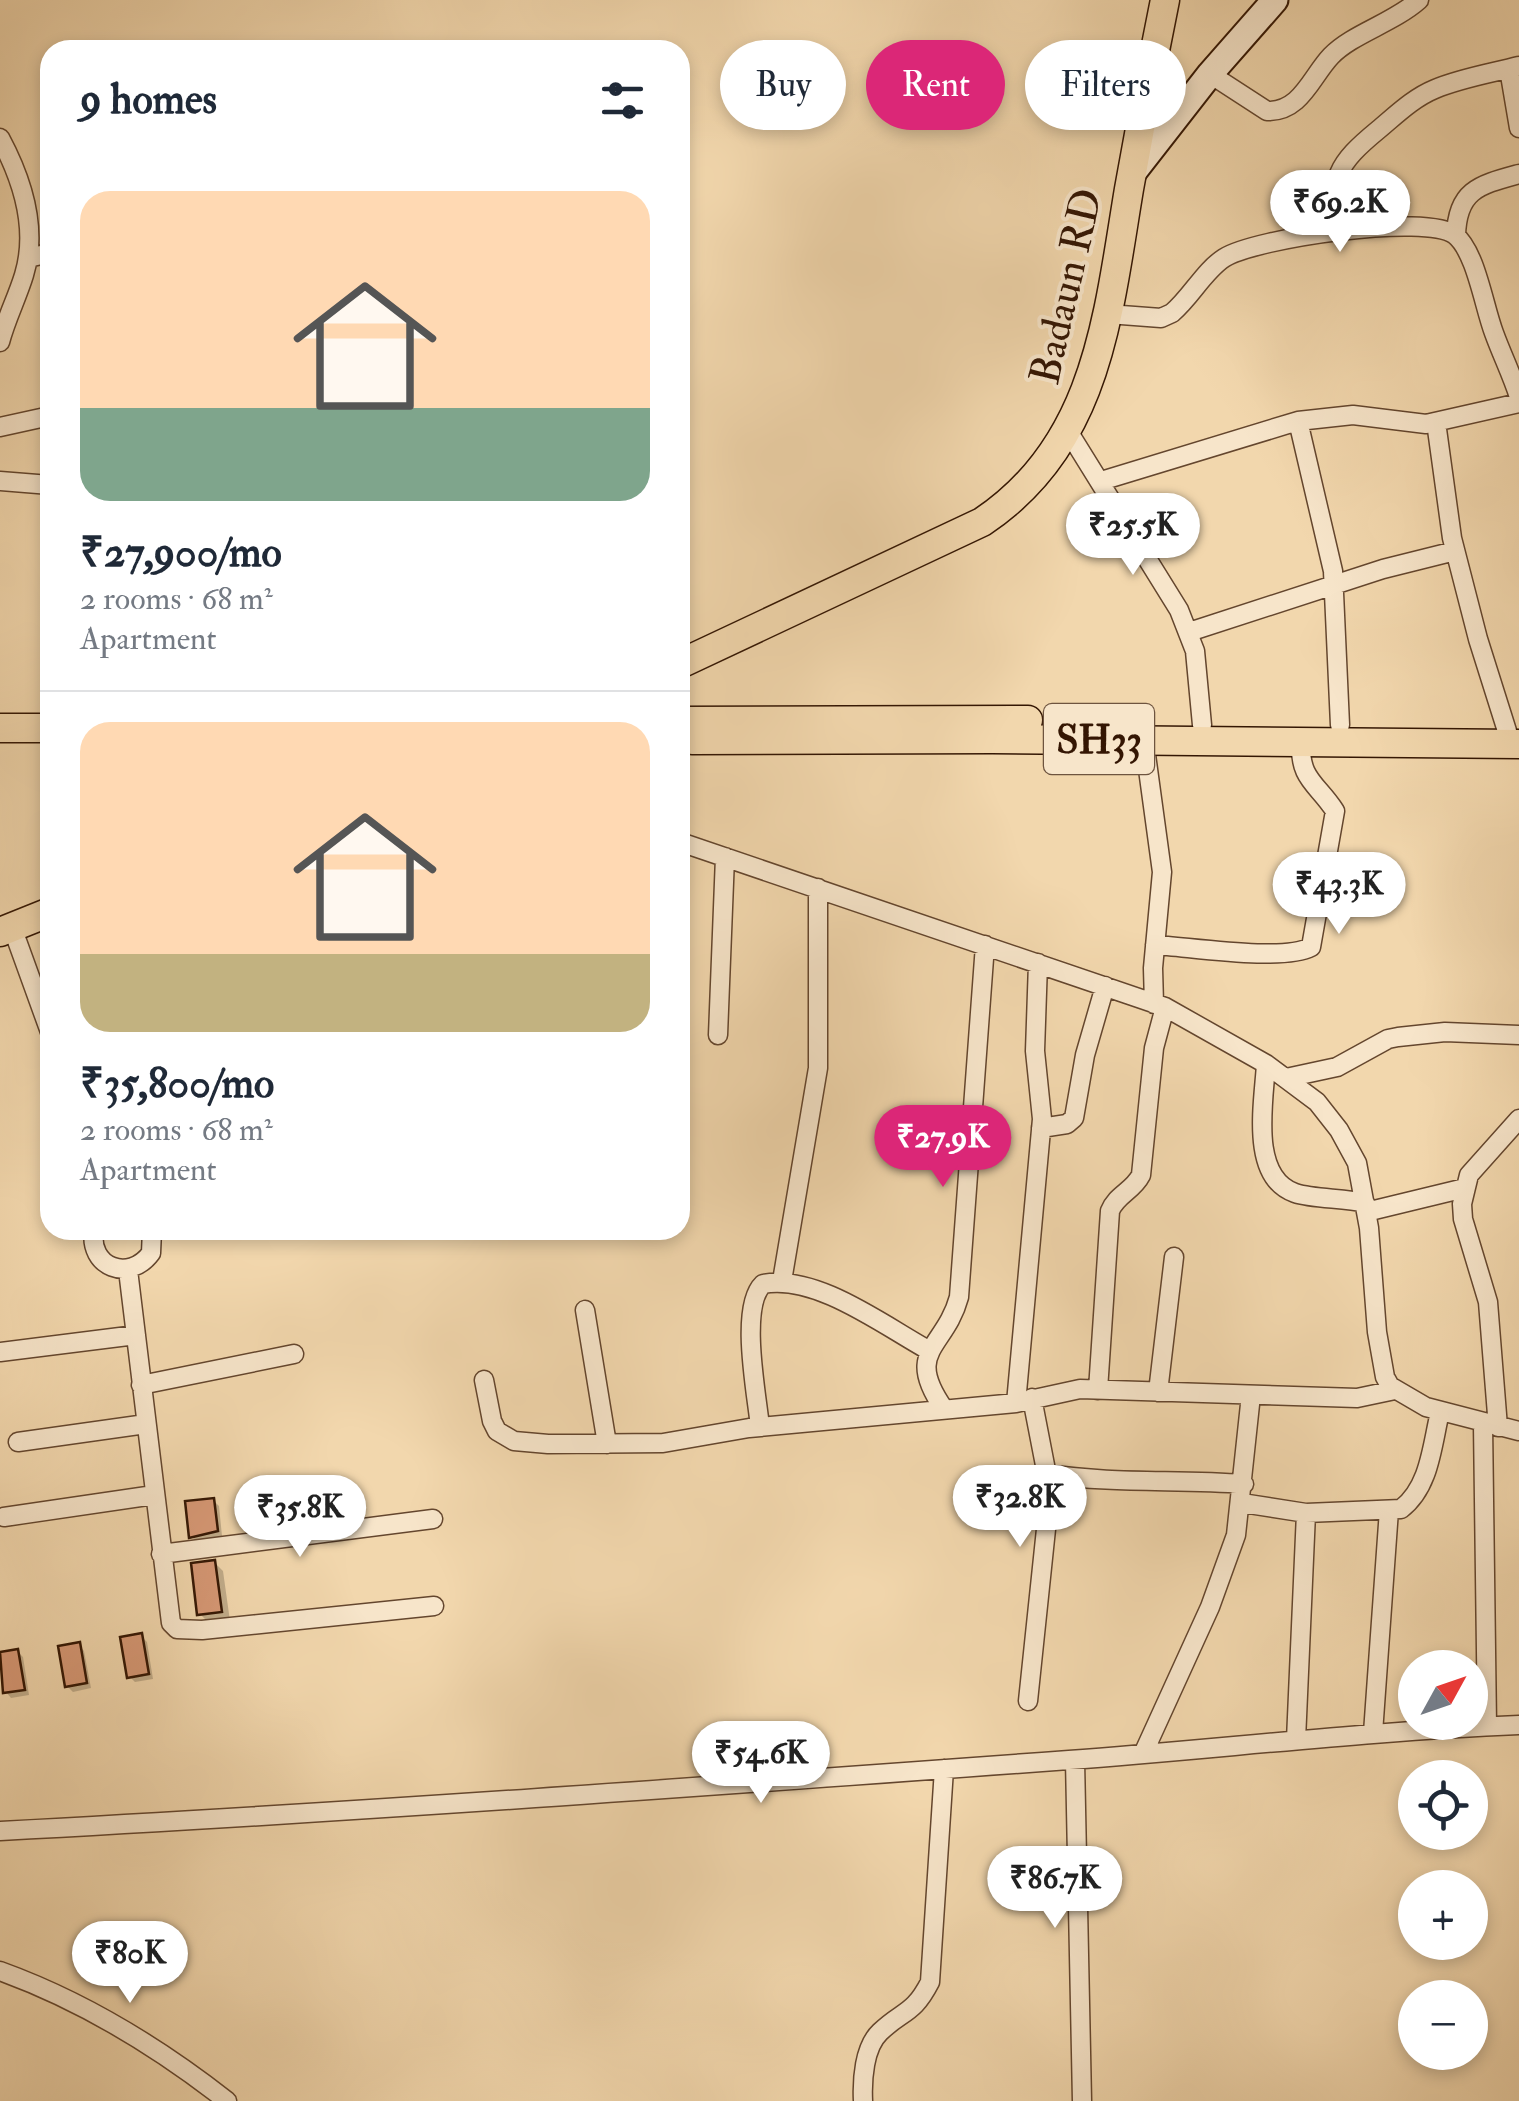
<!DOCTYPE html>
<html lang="en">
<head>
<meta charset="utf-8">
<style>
	body { margin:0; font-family:"IM FELL Double Pica",serif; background:#f6f6f7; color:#1f2937; height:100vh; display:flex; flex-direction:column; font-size:38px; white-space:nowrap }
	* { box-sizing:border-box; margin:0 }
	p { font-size:32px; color:#747a83 }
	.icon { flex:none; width:55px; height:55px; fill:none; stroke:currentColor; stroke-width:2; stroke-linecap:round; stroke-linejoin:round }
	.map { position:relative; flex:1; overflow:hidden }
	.side { position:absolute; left:40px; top:40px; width:650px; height:1200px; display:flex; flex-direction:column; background:#fff; border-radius:30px; box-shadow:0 5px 15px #0003 }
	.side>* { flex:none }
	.hud { position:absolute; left:720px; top:40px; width:648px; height:90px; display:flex; gap:20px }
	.needle { width:65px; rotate:50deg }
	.controls { position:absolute; left:1398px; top:1650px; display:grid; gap:20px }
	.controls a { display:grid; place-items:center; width:90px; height:90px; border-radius:50%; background:#fff; box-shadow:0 5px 15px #0003; font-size:50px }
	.price { position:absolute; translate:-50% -85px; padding:0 22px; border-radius:35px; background:#fff; color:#222; font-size:32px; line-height:65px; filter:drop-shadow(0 2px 5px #0008) }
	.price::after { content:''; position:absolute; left:50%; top:60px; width:30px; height:22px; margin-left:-15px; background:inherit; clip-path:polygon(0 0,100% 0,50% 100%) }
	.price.current { background:#db2777; color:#fff }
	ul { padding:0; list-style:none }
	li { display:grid; align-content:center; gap:20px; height:530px; padding:0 40px }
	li+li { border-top:2px solid #e0e1e3 }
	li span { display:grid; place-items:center; height:310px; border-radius:30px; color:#555 }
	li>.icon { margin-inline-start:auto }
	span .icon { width:180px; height:180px; fill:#fffc; stroke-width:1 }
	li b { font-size:42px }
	h2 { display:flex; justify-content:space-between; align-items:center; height:120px; padding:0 40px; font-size:42px }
	.chip { padding:0 35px; border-radius:45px; background:#fff; box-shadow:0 5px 15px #0003; font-size:35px; line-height:90px }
	.chip.current { background:#db2777; color:#fff }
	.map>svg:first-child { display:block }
	.shadow { fill:#0003 }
	.building { fill:#d79875; stroke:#341603; stroke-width:2.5 }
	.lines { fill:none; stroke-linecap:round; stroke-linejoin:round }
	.street-casing { stroke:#64462e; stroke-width:21 }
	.secondary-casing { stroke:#341603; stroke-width:29 }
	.primary-casing { stroke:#341603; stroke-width:31 }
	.street { stroke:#f7e5ca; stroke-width:18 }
	.secondary { stroke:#f7e5ca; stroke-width:25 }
	.primary { stroke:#f2d7ad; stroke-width:28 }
	.labels { text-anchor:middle; stroke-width:8; stroke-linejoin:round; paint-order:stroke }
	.shield { fill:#f7e5ca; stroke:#6e543f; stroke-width:2.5 }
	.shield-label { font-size:40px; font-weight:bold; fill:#341603 }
	.street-label { font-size:42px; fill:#341603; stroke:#f7e5ca }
</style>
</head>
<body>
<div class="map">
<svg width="1519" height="2101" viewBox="0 0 1519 2101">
	<rect width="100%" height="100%" fill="#f2d7ad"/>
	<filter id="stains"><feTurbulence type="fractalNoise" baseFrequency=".002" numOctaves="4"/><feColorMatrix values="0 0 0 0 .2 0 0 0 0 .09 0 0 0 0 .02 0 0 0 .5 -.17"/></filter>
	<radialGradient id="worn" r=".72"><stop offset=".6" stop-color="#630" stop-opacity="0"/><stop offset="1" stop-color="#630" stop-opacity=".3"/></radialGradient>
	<path class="shadow" d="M213 1500 219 1506 222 1536 197 1542 192 1537Z
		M214 1562 223 1571 230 1621 209 1623 200 1614Z
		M141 1636 147 1642 153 1679 135 1682 130 1677Z
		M79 1645 84 1651 91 1688 73 1692 67 1686Z
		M17 1651 23 1657 29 1695 11 1698 6 1692 0 1654Z"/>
	<path class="building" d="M214 1498 218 1531 189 1538 185 1501Z
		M215 1560 222 1612 197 1615 191 1563Z
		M142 1633 149 1674 127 1678 120 1637Z
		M80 1642 87 1683 65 1687 58 1646Z
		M18 1649 25 1690 3 1693 0 1652Z"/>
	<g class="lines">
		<g class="street-casing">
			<path id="street" d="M1509 69 1519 128
				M1210 74 1267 111C1301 112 1311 77 1331 56 1352 34 1393 23 1419 0
				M0 138C22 179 38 229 24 275 17 298 6 319 0 342
				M1341 231C1327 179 1338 163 1378 130 1396 115 1413 98 1435 89 1461 78 1492 73 1519 66
				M1456 236C1457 190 1479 185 1519 174
				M28 258 50 253
				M1108 314 1161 318 1172 313C1191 297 1204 271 1224 258 1255 238 1427 213 1455 235 1476 252 1484 307 1494 333 1502 355 1512 375 1519 397
				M1298 421 1333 571 1340 725
				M1436 422 1452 538 1478 639 1507 731
				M0 427 50 416
				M1068 431 1179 610 1195 651 1202 725
				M0 481 50 485
				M1101 481 1298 421 1353 415 1426 424 1519 403
				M1189 632 1383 569 1455 551
				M1144 740 1162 872 1153 968 1154 1004
				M680 842 1165 1007 1266 1064 1317 1102 1339 1130 1357 1163 1369 1228 1377 1332 1385 1377 1390 1386 1426 1407 1519 1431
				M12 927 50 1032
				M1155 945C1191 947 1282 962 1311 947L1335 811C1317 783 1299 780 1301 741
				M718 1035 725 857
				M1266 1064C1264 1101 1249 1177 1295 1193 1313 1199 1344 1198 1365 1203
				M1286 1078 1337 1067 1388 1039 1398 1037 1445 1032 1519 1035
				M1041 1128 1067 1124 1074 1118 1085 1055 1105 986
				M1366 1212 1465 1188
				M94 1230C88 1267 129 1283 151 1253L152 1230
				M128 1270 171 1623 177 1629 202 1630 434 1606
				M782 1281 818 1068V888
				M585 1310 607 1444
				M0 1352 136 1335
				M484 1380 492 1421 497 1431 514 1441 548 1444 663 1443 749 1428 1016 1403 1080 1389 1357 1398 1395 1390
				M141 1385 294 1354
				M1098 1390 1110 1211C1116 1195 1133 1191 1141 1175L1154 1048 1165 1007
				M1158 1392 1174 1257
				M1016 1403 1042 1119 1035 1051 1038 963
				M944 1409C903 1350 945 1349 959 1297L985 945
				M1483 1424 1487 1726
				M760 1427C757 1395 739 1307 763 1284 817 1274 884 1326 930 1351
				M1498 1427 1488 1302 1463 1219 1462 1204 1469 1175 1519 1119
				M18 1442 146 1424
				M1047 1474C1113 1484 1178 1479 1244 1484
				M1242 1503 1306 1513 1401 1509C1430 1487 1432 1445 1440 1412
				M4 1517 154 1495
				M161 1554 433 1519
				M1028 1701 1050 1491 1032 1398
				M1373 1733 1389 1510
				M1296 1740 1306 1513
				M1143 1754 1210 1607 1236 1535 1251 1395
				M1075 1760 1082 2101
				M0 1831C357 1812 713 1786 1069 1760 1219 1749 1368 1731 1519 1725
				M0 1971C83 2001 158 2047 227 2101
				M863 2101C862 2080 864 2047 880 2032 903 2010 913 2015 930 1982L944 1769"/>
		</g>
		<g class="secondary-casing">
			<path id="secondary" d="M1132 174 1210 74 1275 0"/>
		</g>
		<g class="primary-casing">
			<path id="primary" d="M680 664 982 522C1098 445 1108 315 1129 189 1140 126 1152 63 1165 0
				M680 721 1028 720
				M0 728H50
				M680 736 692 740 992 739 1519 744
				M0 932 50 912"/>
		</g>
		<use href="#street" class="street"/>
		<use href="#secondary" class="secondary"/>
		<use href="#primary" class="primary"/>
	</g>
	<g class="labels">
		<rect class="shield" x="1044" y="704" width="110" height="70" rx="8"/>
		<g class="shield-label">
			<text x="1099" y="753">SH33</text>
		</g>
		<g class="street-label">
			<text transform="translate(1065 286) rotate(-77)" y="15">Badaun RD</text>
		</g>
	</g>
	<rect width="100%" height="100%" filter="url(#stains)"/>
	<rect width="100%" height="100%" fill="url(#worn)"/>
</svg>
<div class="controls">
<a><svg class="needle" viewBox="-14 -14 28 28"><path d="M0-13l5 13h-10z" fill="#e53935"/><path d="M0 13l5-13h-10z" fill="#747a83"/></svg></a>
<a><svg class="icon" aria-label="locate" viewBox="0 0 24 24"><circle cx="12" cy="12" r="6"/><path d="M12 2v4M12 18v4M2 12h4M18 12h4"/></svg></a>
<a>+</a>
<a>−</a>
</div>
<b class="price" style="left:1340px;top:255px">₹69.2K</b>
<b class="price" style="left:1133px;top:578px">₹25.5K</b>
<b class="price" style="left:1339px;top:937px">₹43.3K</b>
<b class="price current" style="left:943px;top:1190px">₹27.9K</b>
<b class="price" style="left:1020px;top:1550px">₹32.8K</b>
<b class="price" style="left:300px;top:1560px">₹35.8K</b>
<b class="price" style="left:761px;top:1806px">₹54.6K</b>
<b class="price" style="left:1055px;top:1931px">₹86.7K</b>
<b class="price" style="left:130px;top:2006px">₹80K</b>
<div class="hud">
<a class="chip">Buy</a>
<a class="chip current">Rent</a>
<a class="chip">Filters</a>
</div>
<section class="side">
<h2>9 homes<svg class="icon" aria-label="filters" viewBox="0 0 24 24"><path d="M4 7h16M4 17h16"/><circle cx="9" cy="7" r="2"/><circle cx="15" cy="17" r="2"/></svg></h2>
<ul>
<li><span style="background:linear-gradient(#ffd9b3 70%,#7fa58c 0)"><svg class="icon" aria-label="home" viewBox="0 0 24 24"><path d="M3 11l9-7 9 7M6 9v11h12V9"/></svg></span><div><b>₹27,900/mo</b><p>2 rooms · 68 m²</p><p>Apartment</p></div></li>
<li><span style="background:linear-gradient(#ffd9b3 75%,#c2b280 0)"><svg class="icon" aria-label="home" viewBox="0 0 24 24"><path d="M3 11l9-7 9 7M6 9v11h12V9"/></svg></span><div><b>₹35,800/mo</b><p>2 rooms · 68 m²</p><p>Apartment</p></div></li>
</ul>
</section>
</div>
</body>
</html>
